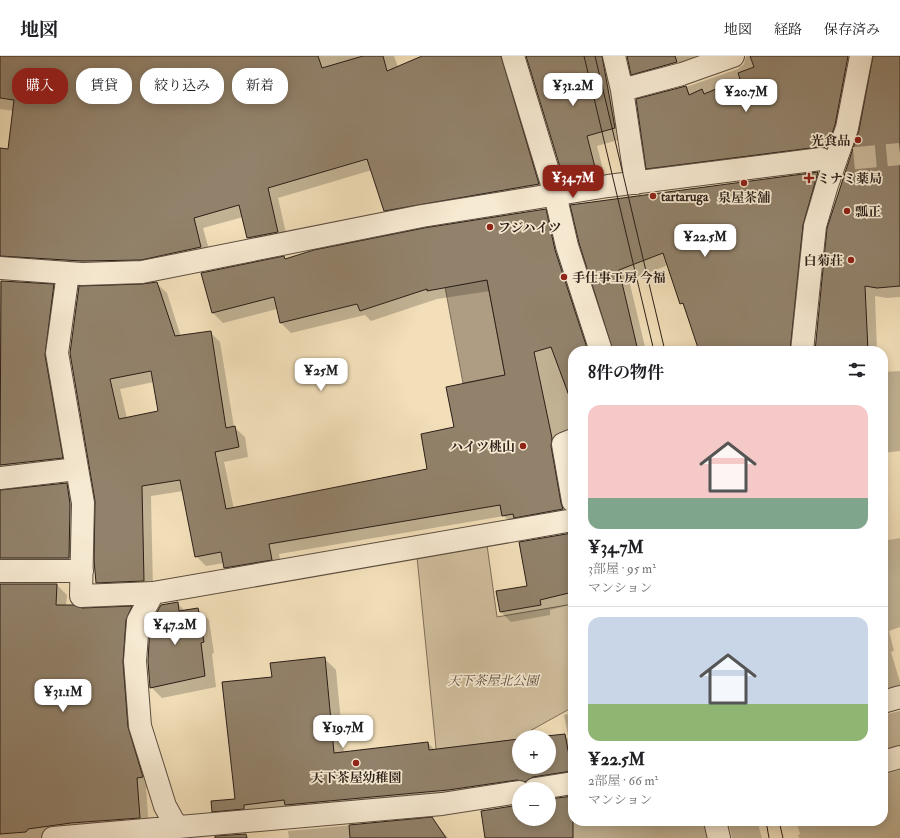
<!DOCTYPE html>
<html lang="ja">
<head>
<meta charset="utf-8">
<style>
	body { margin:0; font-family:"IM FELL Double Pica","Noto Serif JP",serif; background:#f2f2f2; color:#202124; height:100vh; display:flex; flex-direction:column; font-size:15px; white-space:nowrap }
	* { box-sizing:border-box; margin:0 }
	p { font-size:13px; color:#757577 }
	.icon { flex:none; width:22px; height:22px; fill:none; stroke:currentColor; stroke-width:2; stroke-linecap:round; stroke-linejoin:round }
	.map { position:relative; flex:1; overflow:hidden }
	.panel { position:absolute; left:568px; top:290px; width:320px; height:480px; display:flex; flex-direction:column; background:#fff; border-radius:16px; box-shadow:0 2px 10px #0003 }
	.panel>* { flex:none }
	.banner { position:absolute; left:12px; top:12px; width:380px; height:36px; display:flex; gap:8px }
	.tools { position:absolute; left:512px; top:674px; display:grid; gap:8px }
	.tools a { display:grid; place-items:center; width:44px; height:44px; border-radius:50%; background:#fff; box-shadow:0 2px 10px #0003; font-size:20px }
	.price { position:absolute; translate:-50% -34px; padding:0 9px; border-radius:8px; background:#fff; color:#222; font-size:13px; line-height:26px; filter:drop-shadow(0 1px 2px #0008) }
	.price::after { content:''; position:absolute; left:50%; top:24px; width:12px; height:9px; margin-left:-6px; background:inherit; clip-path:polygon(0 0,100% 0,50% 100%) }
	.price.selected { background:#8f2418; color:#fff }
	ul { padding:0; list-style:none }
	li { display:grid; align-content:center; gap:8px; height:212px; padding:0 20px }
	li+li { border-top:1px solid #e0e0e0 }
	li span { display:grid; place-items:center; height:124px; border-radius:12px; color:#555 }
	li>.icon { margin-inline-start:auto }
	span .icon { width:72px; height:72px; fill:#fffc; stroke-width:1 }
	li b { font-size:17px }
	h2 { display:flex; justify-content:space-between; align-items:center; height:48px; padding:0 20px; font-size:17px }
	.tag { padding:0 14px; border-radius:16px; background:#fff; box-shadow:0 2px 10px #0003; font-size:14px; line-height:36px }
	.tag.selected { background:#8f2418; color:#fff }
	header { display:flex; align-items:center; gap:24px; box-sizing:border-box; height:56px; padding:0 20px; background:#fff; border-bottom:1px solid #e0e0e0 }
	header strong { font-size:19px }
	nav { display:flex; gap:22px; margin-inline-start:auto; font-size:14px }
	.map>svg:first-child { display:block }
	.green { fill:#d0be9d; stroke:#7e6e5a }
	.water { fill:#ae9d82; stroke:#7a6a57 }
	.shadow { fill:#0003; fill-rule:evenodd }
	.building { fill:#92826b; stroke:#2b1e17; fill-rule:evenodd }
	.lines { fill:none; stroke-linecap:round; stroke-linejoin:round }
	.minor-tunnel { stroke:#cab899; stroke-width:22; stroke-dasharray:22 11; stroke-linecap:butt }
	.minor-casing { stroke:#5d4e40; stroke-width:24 }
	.minor { stroke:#f7ead2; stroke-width:22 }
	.tram { stroke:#2b1e17; stroke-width:1 }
	.poi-dot { fill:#8f2418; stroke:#f7ead2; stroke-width:1.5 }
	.labels { text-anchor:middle; stroke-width:3.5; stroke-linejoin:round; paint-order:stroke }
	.poi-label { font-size:13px; font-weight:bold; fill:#2b1e17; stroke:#f7ead2; text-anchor:start }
	.park-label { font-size:13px; font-style:italic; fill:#5d4e3f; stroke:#f7ead2 }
</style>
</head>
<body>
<header>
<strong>地図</strong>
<nav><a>地図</a><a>経路</a><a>保存済み</a></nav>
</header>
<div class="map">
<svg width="900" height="782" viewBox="0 0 900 782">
	<rect width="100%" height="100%" fill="#f2dfb9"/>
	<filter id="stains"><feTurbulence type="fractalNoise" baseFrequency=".005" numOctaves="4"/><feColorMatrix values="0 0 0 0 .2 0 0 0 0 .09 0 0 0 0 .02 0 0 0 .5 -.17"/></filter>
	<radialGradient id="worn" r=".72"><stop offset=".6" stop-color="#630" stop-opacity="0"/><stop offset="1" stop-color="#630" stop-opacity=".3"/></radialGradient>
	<path class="green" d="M487 489 497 561 573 548V651L519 681V689L440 732 417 501Z"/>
	<path class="water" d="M487 224 505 319 463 327 445 231Z"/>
	<path class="shadow" d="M0 0H394L398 11 425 0H517L549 138 395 165 385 154 372 114 278 142 288 186 258 192 248 182 243 161 203 172 211 201 0 215V93L9 94 14 55 0 53Z
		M527 0H574L604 15 614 25 625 82 597 90 607 129 575 134 565 124Z
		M628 0H734L642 28 632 18Z
		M746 0H864L837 102 658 122 647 112 637 44 686 31 738 13 744 8Z
		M874 0H900V241L887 242 875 240 877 295H816Z
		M818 117 828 127 800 295H696L700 294 668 209 629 224 646 295H614L572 150Z
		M545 154 555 164 594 295H573L570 458 513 470 504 460 279 498 282 514 235 522 225 511 224 507 206 510 196 500 183 435 151 440 153 535 107 537 97 526 96 445 71 297 143 229 156 227 167 237 181 281 210 276 220 286 234 371 245 381 248 401 224 406 234 453 429 414 456 372 506 320 490 235 437 243 371 265 365 259 291 277 281 267 277 253 223 267 213 257 202 218 284 201 286 204ZM154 326 159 356 127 362 120 333Z
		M0 225 53 229 64 240 72 412 0 425Z
		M900 315V395L883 397V316Z
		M883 414 887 429 883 430Z
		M66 428 77 438 79 512 0 518V435Z
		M883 470 888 484 900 482V571L889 575 894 595 891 596 900 626V641L883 649Z
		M573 478V548L550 554V559L511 566 501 556 528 531 520 487Z
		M0 528H56L67 539 66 550 81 554 131 551 141 561 152 731 146 732 149 772 56 782H0ZM126 561H128L124 569Z
		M177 547 185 555 198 553 209 564 214 597 212 598 216 631 162 642 151 631Z
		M324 602 336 614 344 697 428 687 440 699 519 693V711H549V681H546L564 679 573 688V728L225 767 213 755 236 744 273 622Z
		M900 655V701L883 710V659Z
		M573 657V684L568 679 564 659Z
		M900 714V782H799L798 779 800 778 796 765H883V719Z
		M573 741V765H718L714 782H486L519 750V763H549V745Z
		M432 762 448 782H289L288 775Z
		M728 765H757L762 782H732Z"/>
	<path class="building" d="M0 0H318L322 12 363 0H383L387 15 422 0H501L539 128 384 155 367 103 268 132 278 176 247 182 239 149 194 162 201 191 141 204 82 205 0 200V92L8 93 14 44 0 42Z
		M526 0H602L615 72 587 80 597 119 564 124Z
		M627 0H675L677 6 631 19Z
		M750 0H848L835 69 827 92 819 91 646 113 636 43 686 30 689 39 702 33 704 38 740 23 738 17 754 11Z
		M873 0H900V230L877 232 865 230 868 295H815L827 172 859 74Z
		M818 116 803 169 790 295H699L683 247 680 248 663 197 619 214 638 295H613L579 187 570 149Z
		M546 153 555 194 588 295H573V344L571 345 551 291 534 296 552 382 551 390 561 447 563 453 514 462 513 458 502 460 500 449 269 488 272 504 224 512 221 496 195 501 180 424 142 430 144 525 96 527 94 504 95 445 70 297 79 230 142 228 157 226 175 280 211 275 226 372 235 370 239 391 215 396 226 453 427 413 421 378 454 371 446 331 505 319 487 224 427 235V233L360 255 357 248 280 267 274 241 212 257 201 217 284 200 285 203 314 194 424 172ZM151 315 158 355 119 363 110 323Z
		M1 225 54 228 45 299 63 402 0 409Z
		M67 427 70 448 69 502H0V434Z
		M572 477 573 536 540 544 541 549 500 556 496 535 527 530 519 486Z
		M0 528H57L56 549H73L82 552 132 550 126 564 123 606 128 671 143 721 137 722 140 762 71 767 28 773 26 776 0 778Z
		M178 546 179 555 198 552 204 586 201 587 205 620 150 632 148 605 150 569 161 549Z
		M325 601 334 697 428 686 429 694 519 683V711H549V681H537L565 678 572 715 533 721 525 726 517 724 448 734 285 749 284 744 244 749V753L212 756 211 745 235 743 222 626 272 621 270 607Z
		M573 740V782H485L481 755 519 749V763H549V743Z
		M432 761 446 782H350L349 769Z
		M246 778 247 782H215V780Z"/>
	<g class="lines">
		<path class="minor-tunnel" d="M821 103 835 104 900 98"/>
		<g class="minor-casing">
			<path id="minor" d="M513 0 555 138 567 190 601 295
				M614 0 622 34 636 127
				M622 34 682 18 733 0
				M0 212 82 218 142 216 422 160 608 130 821 103
				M68 217 57 297 83 447 81 540 153 537
				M802 295 815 170 827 129 847 72 861 0
				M573 384 563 388 573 445
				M0 422 77 413
				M0 515H82
				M883 646 900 641
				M883 706 900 701
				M535 733 573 727
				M715 765 719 782
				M176 770 165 750 140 670 135 605 138 565 153 537 573 464
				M53 782 442 748 519 736"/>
		</g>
		<use href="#minor" class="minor"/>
		<path class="tram" d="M584 0 654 295
			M595 0 665 295
			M766 765 769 782
			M779 765 783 782"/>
	</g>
	<g class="poi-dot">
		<circle cx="858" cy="84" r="4"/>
		<path d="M807 116h4v4h4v4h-4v4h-4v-4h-4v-4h4z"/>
		<circle cx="744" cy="127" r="4"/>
		<circle cx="653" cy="140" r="4"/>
		<circle cx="847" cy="155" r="4"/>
		<circle cx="490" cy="171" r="4"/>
		<circle cx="851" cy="204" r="4"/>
		<circle cx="564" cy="221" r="4"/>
		<circle cx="523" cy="390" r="4"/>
		<circle cx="356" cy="707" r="4"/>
	</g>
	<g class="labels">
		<g class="poi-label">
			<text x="850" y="89" text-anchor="end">光食品</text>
			<text x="817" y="127">ミナミ薬局</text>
			<text x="661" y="145">tartaruga</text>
			<text x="744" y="146" text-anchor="middle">泉屋茶舗</text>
			<text x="855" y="160">瓢正</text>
			<text x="498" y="176">フジハイツ</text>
			<text x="843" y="209" text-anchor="end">白菊荘</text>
			<text x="572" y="226">手仕事工房 今福</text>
			<text x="515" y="395" text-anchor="end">ハイツ桃山</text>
			<text x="356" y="726" text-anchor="middle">天下茶屋幼稚園</text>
		</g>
		<g class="park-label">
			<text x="493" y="629">天下茶屋北公園</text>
		</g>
	</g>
	<rect width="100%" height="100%" filter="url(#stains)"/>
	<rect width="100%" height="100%" fill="url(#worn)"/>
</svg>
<div class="tools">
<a>+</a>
<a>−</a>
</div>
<b class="price" style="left:573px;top:51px">¥31.2M</b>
<b class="price" style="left:746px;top:57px">¥20.7M</b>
<b class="price selected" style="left:573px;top:143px">¥34.7M</b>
<b class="price" style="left:705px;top:202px">¥22.5M</b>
<b class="price" style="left:321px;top:336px">¥25M</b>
<b class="price" style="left:175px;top:590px">¥47.2M</b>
<b class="price" style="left:63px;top:657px">¥31.1M</b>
<b class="price" style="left:343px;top:693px">¥19.7M</b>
<div class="banner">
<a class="tag selected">購入</a>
<a class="tag">賃貸</a>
<a class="tag">絞り込み</a>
<a class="tag">新着</a>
</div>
<section class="panel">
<h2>8件の物件<svg class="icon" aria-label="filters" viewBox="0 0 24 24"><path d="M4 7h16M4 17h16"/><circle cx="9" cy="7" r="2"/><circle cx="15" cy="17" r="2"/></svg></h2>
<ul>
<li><span style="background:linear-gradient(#f6c9c9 75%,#7fa58c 0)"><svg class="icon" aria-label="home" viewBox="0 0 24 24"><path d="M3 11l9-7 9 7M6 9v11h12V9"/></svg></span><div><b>¥34.7M</b><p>3部屋 · 95 m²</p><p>マンション</p></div></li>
<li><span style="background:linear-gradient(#c9d6e8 70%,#8fb573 0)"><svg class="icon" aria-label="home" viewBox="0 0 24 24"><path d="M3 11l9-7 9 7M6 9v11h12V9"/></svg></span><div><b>¥22.5M</b><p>2部屋 · 66 m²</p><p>マンション</p></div></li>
</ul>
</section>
</div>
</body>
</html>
